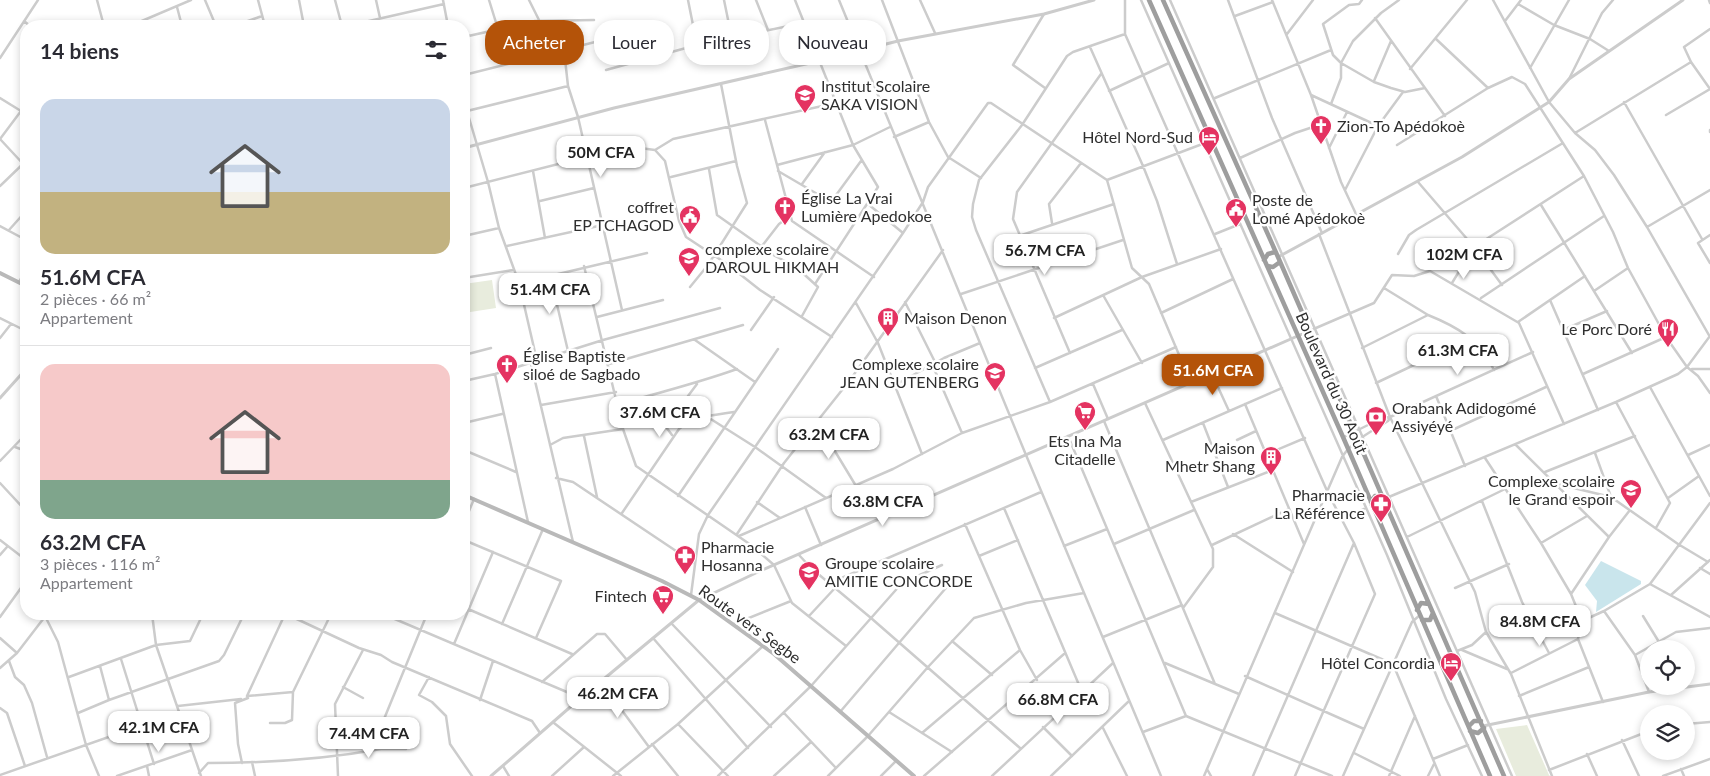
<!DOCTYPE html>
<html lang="fr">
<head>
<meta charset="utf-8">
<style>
	body { margin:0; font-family:Lato,sans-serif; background:#f7f7f7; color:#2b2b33; height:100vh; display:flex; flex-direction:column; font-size:19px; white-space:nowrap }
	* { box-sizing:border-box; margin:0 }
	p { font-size:16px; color:#7c7c81 }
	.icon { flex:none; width:28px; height:28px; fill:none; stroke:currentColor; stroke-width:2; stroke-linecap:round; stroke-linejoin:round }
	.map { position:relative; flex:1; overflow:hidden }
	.sheet { position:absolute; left:20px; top:20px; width:450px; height:600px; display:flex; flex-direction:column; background:#fff; border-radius:20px; box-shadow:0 2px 8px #0003 }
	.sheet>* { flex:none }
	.hud { position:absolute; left:485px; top:20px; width:475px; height:45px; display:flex; gap:10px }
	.tools { position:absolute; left:1640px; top:640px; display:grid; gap:10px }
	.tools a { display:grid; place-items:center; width:55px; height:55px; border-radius:50%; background:#fff; box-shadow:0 2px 8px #0003; font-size:25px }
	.price { position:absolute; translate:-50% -42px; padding:0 11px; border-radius:10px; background:#fff; color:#222; font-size:16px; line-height:32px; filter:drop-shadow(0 1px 2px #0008) }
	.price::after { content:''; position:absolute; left:50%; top:30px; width:15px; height:11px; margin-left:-8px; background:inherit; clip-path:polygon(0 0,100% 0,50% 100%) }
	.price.selected { background:#b45309; color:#fff }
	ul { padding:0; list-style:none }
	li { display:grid; align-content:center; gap:10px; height:265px; padding:0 20px }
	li+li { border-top:1px solid #e1e1e2 }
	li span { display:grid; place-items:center; height:155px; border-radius:15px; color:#555 }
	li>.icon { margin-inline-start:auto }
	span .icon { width:90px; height:90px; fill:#fffc; stroke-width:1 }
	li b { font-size:21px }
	h2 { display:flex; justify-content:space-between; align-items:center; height:60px; padding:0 20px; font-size:21px }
	.pill { padding:0 18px; border-radius:20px; background:#fff; box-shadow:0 2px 8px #0003; font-size:18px; line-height:45px }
	.pill.selected { background:#b45309; color:#fff }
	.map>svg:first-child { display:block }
	.green { fill:#e8ecdd }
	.water { fill:#c9e5ec }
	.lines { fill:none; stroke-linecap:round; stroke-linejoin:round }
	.minor { stroke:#ccc; stroke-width:2.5 }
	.tertiary { stroke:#ccc; stroke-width:3 }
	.secondary { stroke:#b9b9b9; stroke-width:4 }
	.trunk { stroke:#9e9e9e; stroke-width:4.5 }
	.labels { text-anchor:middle; stroke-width:5; stroke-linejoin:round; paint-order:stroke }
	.poi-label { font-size:16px; fill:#2f2f2f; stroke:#fff; text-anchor:start }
	.street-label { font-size:16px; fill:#2f2f2f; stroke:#fff }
</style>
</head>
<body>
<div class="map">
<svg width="1710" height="776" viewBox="0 0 1710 776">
	<rect width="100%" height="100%" fill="#fff"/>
	<path class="green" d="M492 280 496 308 464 313V284Z
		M1527 725 1549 775 1550 776H1516L1496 729Z"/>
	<path class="water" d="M1601 561 1641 581V584L1596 612 1597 601 1585 585Z"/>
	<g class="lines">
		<path class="minor" d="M97 0 104 26
			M205 0 216 26
			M258 0 265 26
			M299 0 304 26
			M335 0 342 26
			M376 0 380 18
			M443 0 448 26
			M489 0 498 29
			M529 0 539 20
			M688 0 697 45
			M724 0 732 39
			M756 0 768 30
			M795 0 853 145 878 187 815 284
			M839 0 1026 455 1161 776
			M882 0 929 122 948 157 981 178
			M920 0 935 33
			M1125 0V34L1328 493 1354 543 1375 594 1295 776
			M1141 0 1387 555 1446 699 1482 776
			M1170 0 1512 776
			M1228 0 1272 118 1322 233
			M1272 0 1311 95 1341 182 1356 214
			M1362 0 1359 4 1349 5 1323 24 1333 55 1341 63 1374 82 1391 88 1405 92 1425 88
			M1493 0 1549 102 1575 133 1595 150 1614 175 1647 227 1710 337
			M1709 0 1710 3
			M1518 4 1554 25 1590 39 1609 51
			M177 7 182 26
			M1044 14 1013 65 1045 88
			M1235 16 1273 2
			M1375 18 1445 116
			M24 21 30 26
			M1505 21 1521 0
			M130 26 191 0
			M234 26 262 16
			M347 26 444 4
			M1287 34 1313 0
			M464 37 535 21 594 20
			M1436 39 1488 88
			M1090 47 1143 166 1157 201 1177 264
			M564 50 568 86 578 117 622 310
			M0 58 38 0
			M1530 68 1569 0
			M1410 69 1467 0
			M606 70 697 45 803 23
			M464 75 599 41
			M1569 79 1602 13 1613 0
			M1374 81 1391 41
			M1109 91 1169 63
			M1311 95 1378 126
			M0 98 21 111 26 106
			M1215 98 1331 50
			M464 101 488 182 499 228 519 283 537 361
			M1624 102 1702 239
			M1331 104 1341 78V63L1353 41 1381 13 1399 0
			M467 111 568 86
			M1666 115 1710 89 1691 62 1684 47 1710 29
			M765 120 792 221 874 277
			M1710 130V132
			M1575 133 1691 62
			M894 137 929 122
			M0 139 26 167
			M0 139 21 111
			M1397 145 1488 88 1512 77 1525 84 1584 176 1613 232 1628 268 1666 337 1687 367 1698 376 1710 393
			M625 146 655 150 673 139 836 103
			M1329 148 1347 112
			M655 150 665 161 679 221 686 237 727 264 760 290 832 337
			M1240 158 1295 133 1322 124
			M777 165 853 145 890 127
			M709 169 717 215 775 256 795 266 818 287 802 316
			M533 171 545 238
			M778 171 831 202 861 161
			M671 177 736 161
			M1107 180 1132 268 1149 284 1191 383
			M1418 182 1474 247 1502 285
			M802 184 825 152
			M0 186 26 161
			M464 188 586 157
			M1345 190 1378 126 1403 92
			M540 201 594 188
			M868 204 903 233
			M1541 205 1632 353
			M1052 223 1049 204 1081 163
			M0 226 26 240
			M1647 227 1710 190
			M9 230 26 211
			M1215 234 1240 224
			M1319 234 1390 417 1475 592 1486 632 1511 674 1552 776
			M1710 235 1698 243 1710 263
			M464 236 499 228
			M1019 236 1114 204
			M507 246 603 225
			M762 246 779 224 790 216
			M1398 254 1409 235 1416 230 1563 143
			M584 266 623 429 636 466 751 545 774 565 792 603 846 646
			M550 275 568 351
			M464 278 513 270
			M19 282 26 270
			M520 283 647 253
			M1452 283 1474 247 1584 176
			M690 287 708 265 747 203 737 166 721 84
			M1384 288 1428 315
			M1594 291 1628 268
			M961 294 1123 240
			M1103 295 1142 363
			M1481 298 1604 216
			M1550 300 1598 410
			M905 302 935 362
			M856 303 878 343 922 454
			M1161 313 1233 279
			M597 317 663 300
			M0 318 26 331
			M1054 318 1142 277 1221 249
			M1518 322 1585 276
			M751 330 774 297
			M1563 330 1607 311
			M1309 331 1374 303 1392 275 1414 276 1430 271 1519 323 1564 424
			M0 338 11 324
			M695 340 755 382
			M1362 348 1428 315C1458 327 1480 340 1494 370
			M1070 353 1013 219 1017 192 1101 74
			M464 355 491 348
			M531 364 573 542
			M609 364 743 325
			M932 364 962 433
			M1035 368 1122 330
			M1692 369H1710
			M495 374 528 522
			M1212 374 1229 411
			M1583 374 1666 337
			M464 381 495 374 603 340 720 308
			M1376 383 1471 338
			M1093 384 1108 419
			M895 385 944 358 980 343
			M1650 387 1710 496
			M651 395 663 423 672 435
			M1436 396 1465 466
			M1050 402 976 230 972 217 973 204 979 180 1022 125 1067 56 1073 52 1125 34
			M1616 402 1670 503 1656 528
			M1145 403 1213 549V567L1183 608
			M619 404C658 393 698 383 737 369
			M1245 404 1304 544
			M541 405 616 392
			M706 416 755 447 826 498
			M696 420 686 405 688 396 697 384
			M1104 421 1215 684
			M464 423 502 414
			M1203 423 1228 487
			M814 425 830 443 856 486
			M1450 431 1546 387
			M584 436 597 497
			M1068 436 1186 716
			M1344 437 1382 418 1390 417 1533 352
			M1163 440 1282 388
			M1237 440 1256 431
			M550 445 563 438 623 429
			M1516 445 1609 537
			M15 447 26 451
			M464 450 516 472
			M1595 453 1611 497 1678 544 1708 562
			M1267 454 1305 438
			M1688 455 1710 445
			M1485 458 1541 543 1571 594 1582 621 1578 639 1603 702
			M0 461 26 434
			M1545 472 1635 436
			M556 478 573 482 694 563
			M0 483 26 511
			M1557 484 1611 497
			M678 496 778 349
			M1668 498 1699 476
			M1384 499 1616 402 1678 374 1687 367 1710 336
			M1482 501 1522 602 1549 653
			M757 502 780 518
			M1191 502 1273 470
			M805 507 821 545
			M1004 508 1082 692
			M622 513 679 429C694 416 715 415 734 412
			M1343 518 1364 509
			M464 523 474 499
			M965 524 1020 650 1037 680
			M737 534 784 463 850 380 943 250
			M1233 534 1293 572
			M739 536 893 469 962 433 1050 402 1176 347
			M1407 537 1505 489
			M0 540 26 560
			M464 540 561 581 536 638
			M1541 543 1587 516
			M1114 544 1194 510
			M1212 545 1289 509
			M1064 546 1107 529
			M0 555 7 547
			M799 555 811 568 871 618 1020 748
			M979 556 1018 540
			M1700 568 1710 574
			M830 583 1041 492
			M1650 584 1710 617
			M1455 588 1509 564
			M1571 594 1609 537 1630 510
			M691 595 699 534 708 515 903 233 923 202 928 187 988 103H991L1107 180 1205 143
			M1671 595 1710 560
			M468 609 572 654
			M1604 611 1635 655 1649 692
			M1275 613 1393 664 1440 776
			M152 614 156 645 201 776
			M286 614 359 648 381 655 392 662 532 721 540 733
			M383 614 581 698
			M45 616 58 642 86 745 99 776
			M809 616 835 588
			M1643 616 1659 642
			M0 617 26 581
			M1582 621 1604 611 1650 584 1710 503
			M502 624 543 529
			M672 624 771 727
			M734 624 791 601
			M1103 637 1182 605
			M0 638 17 653
			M653 638 748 748
			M952 641 992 675
			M454 644 493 552
			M1462 650 1507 669
			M1457 651 1472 645 1486 632
			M1635 655 1676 632 1710 628
			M121 659 154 764
			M9 661 15 677 24 685 32 703 47 757
			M1165 663 1239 694
			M100 666 109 700
			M0 668 17 653 47 614
			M1511 673 1578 639
			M1245 676 1364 729
			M69 677 156 645 190 641 202 616
			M429 677 419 695 432 702 446 716 450 744 472 776
			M542 682 597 634H605L627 660
			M601 682 649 747
			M343 687 363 698
			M247 696 285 614
			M1519 696 1589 667
			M480 700 493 661
			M178 706 241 699
			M0 708 7 713 25 766
			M840 712 951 582
			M889 712 952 752
			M78 713 109 700 219 661 224 655 244 614
			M784 713 836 768
			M270 723H285L292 720 293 692
			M554 723 621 776
			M678 724 728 776
			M1686 724 1710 722
			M1043 727 1072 756
			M1103 728 1127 776
			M1143 732 1186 716 1332 776
			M922 733 1020 650
			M1622 740 1639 776
			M652 744 678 776
			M381 749H406
			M1354 753 1400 776
			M1587 754 1597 776
			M1433 759 1468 745
			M252 762 255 776
			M242 763 238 744 235 703 248 698 247 696 293 692 331 614
			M147 766 149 776
			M503 766 509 776
			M1207 769 1211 776
			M1681 769 1684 776
			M1549 770 1649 731
			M199 773 208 763C263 763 326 759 381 749L382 724 427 614
			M0 775 143 725
			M117 776 192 750
			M338 776 335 704 363 650
			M552 776 584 747
			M613 776 678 724 763 646
			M718 776 811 686 902 583 942 565
			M774 776 811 742
			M828 776 868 736 928 667 974 618 1026 603 1084 593
			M881 776 896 761
			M924 776 1064 654
			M992 776 1113 663
			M1051 776 1129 701
			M1204 776 1342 457C1353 440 1371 432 1388 421L1390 418
			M1253 776 1354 543
			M1343 776 1412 622 1420 615
			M1389 776 1415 716
			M1428 776 1434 764
			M1663 776 1710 759"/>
		<path class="tertiary" d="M464 148 614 108 819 61 898 41 1044 14 1094 0
			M1278 257 1462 157 1549 102 1569 79 1683 0
			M0 398 26 369
			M1483 726 1649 692 1710 684
			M491 776 576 702 699 600 760 571 1309 331"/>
		<path class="secondary" d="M0 273 26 286
			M464 495 662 581 699 600 774 654 914 776"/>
		<path class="trunk" d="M1149 0 1343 437 1490 776
			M1163 0 1278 257 1504 776
			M1264 260 1268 254 1275 252
			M1267 266 1273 267 1280 262
			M1371 502 1375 496 1382 497
			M1372 505 1378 507 1384 502
			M1417 610 1421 603 1429 604
			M1422 620H1430L1433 613
			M1469 726 1474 721H1481
			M1470 731 1478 733 1484 728"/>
	</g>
	<defs>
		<g id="school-pin" transform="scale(1.125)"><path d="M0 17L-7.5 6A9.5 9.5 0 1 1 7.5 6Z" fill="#e43361" stroke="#fff"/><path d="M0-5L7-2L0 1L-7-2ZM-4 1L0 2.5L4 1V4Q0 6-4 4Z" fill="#fff"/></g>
		<g id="church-pin" transform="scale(1.125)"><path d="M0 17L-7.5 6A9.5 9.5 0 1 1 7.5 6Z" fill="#e43361" stroke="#fff"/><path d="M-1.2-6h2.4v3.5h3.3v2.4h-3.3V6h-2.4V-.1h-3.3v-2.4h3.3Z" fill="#fff"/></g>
		<g id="hotel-pin" transform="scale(1.125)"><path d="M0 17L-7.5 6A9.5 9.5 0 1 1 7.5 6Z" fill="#e43361" stroke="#fff"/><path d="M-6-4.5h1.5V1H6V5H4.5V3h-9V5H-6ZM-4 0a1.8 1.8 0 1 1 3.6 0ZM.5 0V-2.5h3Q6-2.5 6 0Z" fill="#fff"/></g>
		<g id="civic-pin" transform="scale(1.125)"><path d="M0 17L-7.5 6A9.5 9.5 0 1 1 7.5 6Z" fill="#e43361" stroke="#fff"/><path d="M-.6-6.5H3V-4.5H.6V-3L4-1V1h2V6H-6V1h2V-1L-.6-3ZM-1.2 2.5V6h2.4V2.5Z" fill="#fff"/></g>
		<g id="building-pin" transform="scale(1.125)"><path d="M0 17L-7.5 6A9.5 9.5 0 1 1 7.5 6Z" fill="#e43361" stroke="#fff"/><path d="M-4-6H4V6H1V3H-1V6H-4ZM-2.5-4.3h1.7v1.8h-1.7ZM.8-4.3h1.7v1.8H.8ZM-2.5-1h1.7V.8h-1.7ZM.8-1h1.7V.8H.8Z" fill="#fff"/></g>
		<g id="restaurant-pin" transform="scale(1.125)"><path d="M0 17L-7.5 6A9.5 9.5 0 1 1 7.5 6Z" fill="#e43361" stroke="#fff"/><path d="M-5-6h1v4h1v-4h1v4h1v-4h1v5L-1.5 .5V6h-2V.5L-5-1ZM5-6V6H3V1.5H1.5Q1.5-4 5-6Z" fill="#fff"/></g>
		<g id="supermarket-pin" transform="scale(1.125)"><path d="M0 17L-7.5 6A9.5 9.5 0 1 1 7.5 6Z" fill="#e43361" stroke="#fff"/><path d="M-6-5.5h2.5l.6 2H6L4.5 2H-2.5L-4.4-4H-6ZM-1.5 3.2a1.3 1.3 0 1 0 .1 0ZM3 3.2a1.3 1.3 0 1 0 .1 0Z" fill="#fff"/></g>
		<g id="bank-pin" transform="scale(1.125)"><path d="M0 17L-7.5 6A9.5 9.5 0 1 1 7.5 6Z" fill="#e43361" stroke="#fff"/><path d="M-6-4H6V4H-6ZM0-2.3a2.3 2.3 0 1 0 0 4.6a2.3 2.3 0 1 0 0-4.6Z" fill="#fff"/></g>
		<g id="pharmacy-pin" transform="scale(1.125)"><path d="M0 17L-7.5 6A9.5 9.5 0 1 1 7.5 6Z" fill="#e43361" stroke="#fff"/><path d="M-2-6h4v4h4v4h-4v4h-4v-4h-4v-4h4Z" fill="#fff"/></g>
	</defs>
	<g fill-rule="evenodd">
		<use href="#school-pin" x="805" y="95"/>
		<use href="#church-pin" x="1321" y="126"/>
		<use href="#hotel-pin" x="1209" y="137"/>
		<use href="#church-pin" x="785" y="207"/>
		<use href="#civic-pin" x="1236" y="209"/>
		<use href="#civic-pin" x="690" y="216"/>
		<use href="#school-pin" x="689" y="258"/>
		<use href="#building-pin" x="888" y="318"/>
		<use href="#restaurant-pin" x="1668" y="329"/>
		<use href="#church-pin" x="507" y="365"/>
		<use href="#school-pin" x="995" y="373"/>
		<use href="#supermarket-pin" x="1085" y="412"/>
		<use href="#bank-pin" x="1376" y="417"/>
		<use href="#building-pin" x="1271" y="457"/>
		<use href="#school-pin" x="1631" y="490"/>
		<use href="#pharmacy-pin" x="1381" y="504"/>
		<use href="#pharmacy-pin" x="685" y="556"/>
		<use href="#school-pin" x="809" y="572"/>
		<use href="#supermarket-pin" x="663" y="596"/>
		<use href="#hotel-pin" x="1451" y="663"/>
	</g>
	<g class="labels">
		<g class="poi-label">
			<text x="821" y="92">Institut Scolaire<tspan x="821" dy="18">SAKA VISION</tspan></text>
			<text x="1337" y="132">Zion-To Apédokoè</text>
			<text x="1193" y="143" text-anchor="end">Hôtel Nord-Sud</text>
			<text x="801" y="204">Église La Vrai<tspan x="801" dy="18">Lumière Apedokoe</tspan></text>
			<text x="1252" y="206">Poste de<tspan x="1252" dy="18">Lomé Apédokoè</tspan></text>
			<text x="674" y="213" text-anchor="end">coffret<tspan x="674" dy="18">EP TCHAGOD</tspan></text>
			<text x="705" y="255">complexe scolaire<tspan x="705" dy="18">DAROUL HIKMAH</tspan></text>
			<text x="904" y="324">Maison Denon</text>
			<text x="1652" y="335" text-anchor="end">Le Porc Doré</text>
			<text x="523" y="362">Église Baptiste<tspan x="523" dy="18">siloé de Sagbado</tspan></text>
			<text x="979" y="370" text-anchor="end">Complexe scolaire<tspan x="979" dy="18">JEAN GUTENBERG</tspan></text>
			<text x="1392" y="414">Orabank Adidogomé<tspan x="1392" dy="18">Assiyéyé</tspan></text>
			<text x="1085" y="447" text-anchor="middle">Ets Ina Ma<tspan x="1085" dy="18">Citadelle</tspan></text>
			<text x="1255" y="454" text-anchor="end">Maison<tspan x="1255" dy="18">Mhetr Shang</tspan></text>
			<text x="1615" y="487" text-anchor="end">Complexe scolaire<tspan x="1615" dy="18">le Grand espoir</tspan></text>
			<text x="1365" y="501" text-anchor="end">Pharmacie<tspan x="1365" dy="18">La Référence</tspan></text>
			<text x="701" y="553">Pharmacie<tspan x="701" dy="18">Hosanna</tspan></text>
			<text x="825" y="569">Groupe scolaire<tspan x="825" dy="18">AMITIE CONCORDE</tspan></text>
			<text x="647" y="602" text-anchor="end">Fintech</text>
			<text x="1435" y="669" text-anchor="end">Hôtel Concordia</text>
		</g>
		<g class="street-label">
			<text transform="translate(1332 383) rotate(66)" y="6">Boulevard du 30 Août</text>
			<text transform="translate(750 624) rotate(36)" y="6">Route vers Segbe</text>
		</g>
	</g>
</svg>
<div class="tools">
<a><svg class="icon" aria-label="locate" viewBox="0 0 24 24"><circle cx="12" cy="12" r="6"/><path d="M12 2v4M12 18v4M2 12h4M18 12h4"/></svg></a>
<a><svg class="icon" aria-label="layers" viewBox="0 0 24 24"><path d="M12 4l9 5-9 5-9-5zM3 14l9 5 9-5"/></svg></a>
</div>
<b class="price" style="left:601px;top:178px">50M CFA</b>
<b class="price" style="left:1045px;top:276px">56.7M CFA</b>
<b class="price" style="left:1464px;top:280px">102M CFA</b>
<b class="price" style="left:550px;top:315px">51.4M CFA</b>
<b class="price" style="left:1458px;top:376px">61.3M CFA</b>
<b class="price selected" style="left:1213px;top:396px">51.6M CFA</b>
<b class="price" style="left:660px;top:438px">37.6M CFA</b>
<b class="price" style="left:829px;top:460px">63.2M CFA</b>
<b class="price" style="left:883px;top:527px">63.8M CFA</b>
<b class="price" style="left:1540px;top:647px">84.8M CFA</b>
<b class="price" style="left:618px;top:719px">46.2M CFA</b>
<b class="price" style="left:1058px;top:725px">66.8M CFA</b>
<b class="price" style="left:159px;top:753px">42.1M CFA</b>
<b class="price" style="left:369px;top:759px">74.4M CFA</b>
<div class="hud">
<a class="pill selected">Acheter</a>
<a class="pill">Louer</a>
<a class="pill">Filtres</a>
<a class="pill">Nouveau</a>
</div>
<section class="sheet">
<h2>14 biens<svg class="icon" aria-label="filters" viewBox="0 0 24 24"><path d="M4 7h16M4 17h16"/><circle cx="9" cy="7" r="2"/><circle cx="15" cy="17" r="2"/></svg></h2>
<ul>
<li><span style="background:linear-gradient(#c9d6e8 60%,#c2b280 0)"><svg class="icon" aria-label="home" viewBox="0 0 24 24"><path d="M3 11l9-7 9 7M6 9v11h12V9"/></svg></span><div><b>51.6M CFA</b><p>2 pièces · 66 m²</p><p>Appartement</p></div></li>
<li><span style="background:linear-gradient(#f6c9c9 75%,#7fa58c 0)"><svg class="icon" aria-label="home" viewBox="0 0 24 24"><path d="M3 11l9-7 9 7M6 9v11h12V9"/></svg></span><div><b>63.2M CFA</b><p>3 pièces · 116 m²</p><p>Appartement</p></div></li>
</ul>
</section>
</div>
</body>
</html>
